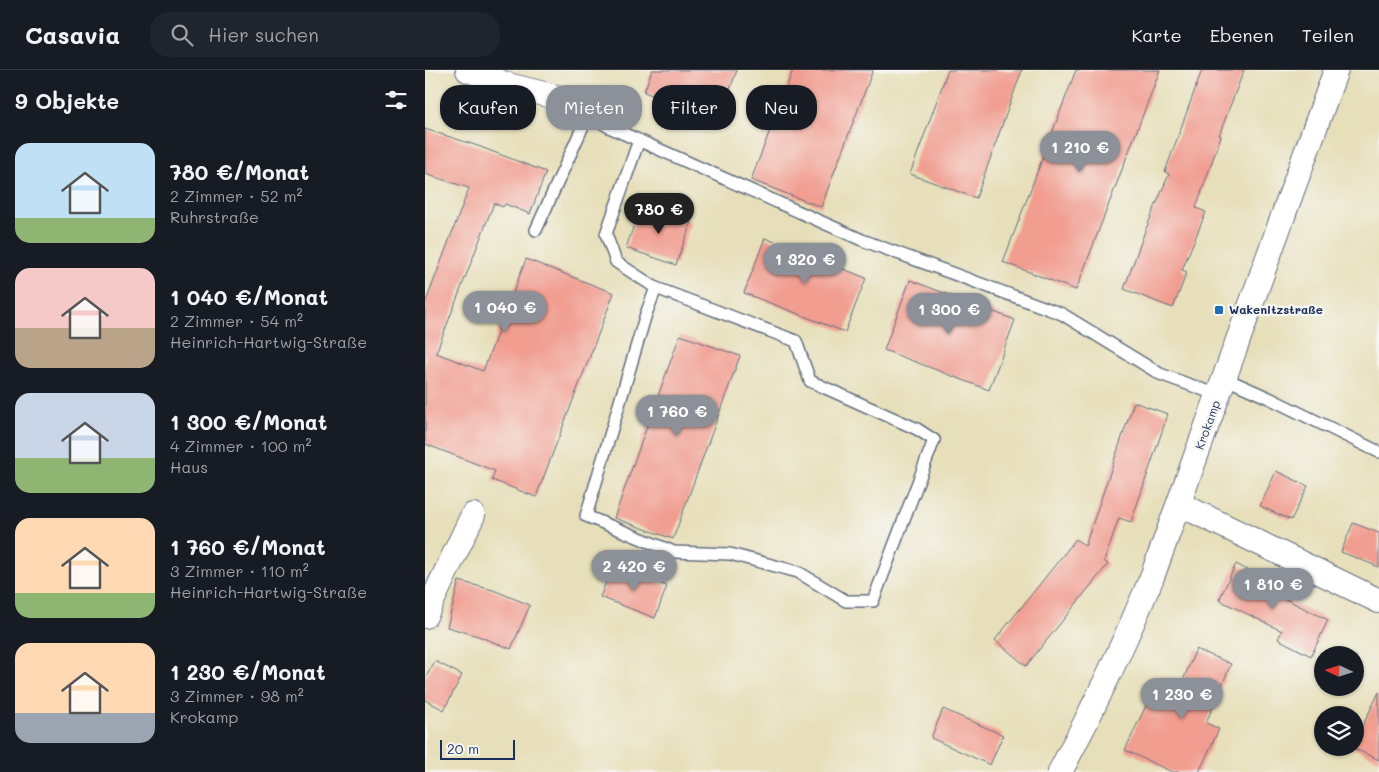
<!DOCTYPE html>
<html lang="de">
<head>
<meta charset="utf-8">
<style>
	body { margin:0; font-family:Mali,sans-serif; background:#20242c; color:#f1f3f6; height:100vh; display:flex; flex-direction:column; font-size:19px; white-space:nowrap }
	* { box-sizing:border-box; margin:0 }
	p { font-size:16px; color:#9ea1a6 }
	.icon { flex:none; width:28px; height:28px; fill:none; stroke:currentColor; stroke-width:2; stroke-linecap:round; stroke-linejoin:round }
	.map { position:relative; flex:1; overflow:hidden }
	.sheet { display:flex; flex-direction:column; background:#171b24; width:425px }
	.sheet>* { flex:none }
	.top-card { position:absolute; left:15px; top:15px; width:475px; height:45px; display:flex; gap:10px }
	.needle { width:32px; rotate:274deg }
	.tools { position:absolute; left:889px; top:576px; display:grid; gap:10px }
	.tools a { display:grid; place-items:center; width:50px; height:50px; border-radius:50%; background:#171b24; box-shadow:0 1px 4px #0004; font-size:25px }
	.scale { position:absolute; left:15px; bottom:12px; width:75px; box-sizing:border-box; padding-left:5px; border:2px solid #1b2f5e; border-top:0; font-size:14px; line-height:18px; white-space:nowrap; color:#1b2f5e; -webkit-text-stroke:4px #f6f6f2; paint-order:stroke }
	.price { position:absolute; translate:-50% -42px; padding:0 11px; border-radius:18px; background:#8c9099; color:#fff; font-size:16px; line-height:32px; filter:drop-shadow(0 1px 2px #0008) }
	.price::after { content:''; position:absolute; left:50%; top:30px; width:15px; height:11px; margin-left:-8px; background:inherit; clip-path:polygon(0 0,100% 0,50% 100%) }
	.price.selected { background:#222; color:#fff }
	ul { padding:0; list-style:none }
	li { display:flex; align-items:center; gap:15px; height:125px; padding:0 15px }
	li span { display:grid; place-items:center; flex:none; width:140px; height:100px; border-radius:15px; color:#555 }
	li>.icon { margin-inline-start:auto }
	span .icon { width:60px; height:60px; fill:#fffc; stroke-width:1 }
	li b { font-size:21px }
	h2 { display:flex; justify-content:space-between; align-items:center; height:60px; padding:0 15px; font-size:21px }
	.pill { padding:0 18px; border-radius:20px; background:#171b24; box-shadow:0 1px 4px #0004; font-size:18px; line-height:45px }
	.pill.selected { background:#8c9099; color:#fff }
	header { display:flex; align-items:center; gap:30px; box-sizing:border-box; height:70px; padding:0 25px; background:#171b24; border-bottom:1px solid #363941 }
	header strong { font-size:24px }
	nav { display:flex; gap:28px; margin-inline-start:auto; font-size:18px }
	.search { width:350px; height:45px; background:#20242c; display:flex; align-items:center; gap:12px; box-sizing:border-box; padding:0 18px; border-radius:20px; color:#9ea1a6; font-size:19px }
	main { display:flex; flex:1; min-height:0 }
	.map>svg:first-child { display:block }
	.building { fill:#f19d90 }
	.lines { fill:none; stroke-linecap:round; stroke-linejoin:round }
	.service-casing { stroke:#626d7e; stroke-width:14 }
	.minor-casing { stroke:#626d7e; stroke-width:26 }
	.service { stroke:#fff; stroke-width:11 }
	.minor { stroke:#fff; stroke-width:24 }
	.poi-dot { fill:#1f6fb2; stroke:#f6f6f2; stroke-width:2 }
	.labels { text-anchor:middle; stroke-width:4.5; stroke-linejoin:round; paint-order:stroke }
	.poi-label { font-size:12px; font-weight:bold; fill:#1b2f5e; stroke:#f6f6f2; text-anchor:start }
	.street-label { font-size:12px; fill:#1b2f5e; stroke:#f6f6f2 }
</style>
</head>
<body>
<header>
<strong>Casavia</strong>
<div class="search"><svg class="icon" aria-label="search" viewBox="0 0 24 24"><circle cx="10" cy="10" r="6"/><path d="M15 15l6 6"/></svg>Hier suchen</div>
<nav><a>Karte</a><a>Ebenen</a><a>Teilen</a></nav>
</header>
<main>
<section class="sheet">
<h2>9 Objekte<svg class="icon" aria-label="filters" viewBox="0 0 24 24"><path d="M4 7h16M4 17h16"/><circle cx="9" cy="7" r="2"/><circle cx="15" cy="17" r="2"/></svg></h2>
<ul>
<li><span style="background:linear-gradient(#bfe0f5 75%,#8fb573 0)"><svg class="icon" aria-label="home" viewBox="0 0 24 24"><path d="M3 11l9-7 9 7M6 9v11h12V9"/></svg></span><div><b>780 €/Monat</b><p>2 Zimmer · 52 m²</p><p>Ruhrstraße</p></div></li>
<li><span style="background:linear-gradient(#f6c9c9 60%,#b9a48a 0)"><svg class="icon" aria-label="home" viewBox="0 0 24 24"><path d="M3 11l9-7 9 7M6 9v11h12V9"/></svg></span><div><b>1 040 €/Monat</b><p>2 Zimmer · 54 m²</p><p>Heinrich-Hartwig-Straße</p></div></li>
<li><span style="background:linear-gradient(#c9d6e8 65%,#8fb573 0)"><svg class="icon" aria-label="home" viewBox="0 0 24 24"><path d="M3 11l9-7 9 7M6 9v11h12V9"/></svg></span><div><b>1 300 €/Monat</b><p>4 Zimmer · 100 m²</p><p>Haus</p></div></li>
<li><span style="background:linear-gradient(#ffd9b3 75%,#8fb573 0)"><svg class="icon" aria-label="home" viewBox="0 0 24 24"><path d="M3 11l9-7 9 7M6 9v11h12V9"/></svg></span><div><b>1 760 €/Monat</b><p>3 Zimmer · 110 m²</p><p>Heinrich-Hartwig-Straße</p></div></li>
<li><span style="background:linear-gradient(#ffd9b3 70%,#9aa5b1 0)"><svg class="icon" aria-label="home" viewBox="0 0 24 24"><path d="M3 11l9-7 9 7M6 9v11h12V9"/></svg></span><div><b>1 230 €/Monat</b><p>3 Zimmer · 98 m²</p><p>Krokamp</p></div></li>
</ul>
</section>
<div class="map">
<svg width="954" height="702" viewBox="0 0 954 702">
	<rect width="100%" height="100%" fill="#f6f6f2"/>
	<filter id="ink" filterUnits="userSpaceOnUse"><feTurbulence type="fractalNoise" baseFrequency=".02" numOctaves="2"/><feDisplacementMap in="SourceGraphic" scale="10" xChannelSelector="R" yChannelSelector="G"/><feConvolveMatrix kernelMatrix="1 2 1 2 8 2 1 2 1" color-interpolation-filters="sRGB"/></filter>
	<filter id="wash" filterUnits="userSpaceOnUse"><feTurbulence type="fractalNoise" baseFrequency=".0096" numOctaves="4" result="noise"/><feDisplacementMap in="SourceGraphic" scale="20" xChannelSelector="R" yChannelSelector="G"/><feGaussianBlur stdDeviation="1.12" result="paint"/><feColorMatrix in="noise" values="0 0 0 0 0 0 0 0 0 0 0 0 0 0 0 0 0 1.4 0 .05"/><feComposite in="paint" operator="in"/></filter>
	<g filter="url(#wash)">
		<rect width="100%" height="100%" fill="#e7dfb9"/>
		<g id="blocks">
			<path class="building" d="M227 0H312L294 50 219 22Z
				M368 0H448L396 137 326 110Z
				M523 0H597L551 128 485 104Z
				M651 0H735L651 220 578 192Z
				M777 0H819L794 65 796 66 771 138 781 142 757 200 762 202 748 238 699 219 720 161 744 104 740 102Z
				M0 59 53 76 121 102 105 144 80 134 78 137 69 133 11 283 58 301 101 189 189 223 111 427 67 410 70 401 0 374V234L44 118 0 104Z
				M216 135 266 152 251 195 201 178Z
				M340 168 441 208 420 262 319 223Z
				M485 210 590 250 564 320 459 280Z
				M255 265 315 286 248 469 189 448Z
				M709 332 743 344 706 452 694 448 679 491 683 494 601 596 570 570 651 469 660 476Z
				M851 401 883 416 866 450 835 436Z
				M928 453 954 463V497L916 482Z
				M811 494 846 512 842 520 903 550 886 586 853 569 857 561 794 530Z
				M188 495 242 516 230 548 175 527Z
				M34 511 68 520 105 535 86 579 53 566 22 557Z
				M771 579 806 594 781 653 794 659 774 702H747L700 680 725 627 747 637Z
				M10 591 37 605 19 640 0 630V609Z
				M954 622V690L928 678H930V671Z
				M518 639 578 665 565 695 506 668Z"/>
		</g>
	</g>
	<g filter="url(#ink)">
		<use href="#blocks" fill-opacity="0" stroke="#626d7e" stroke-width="1"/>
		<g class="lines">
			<g class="service-casing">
				<path id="service" d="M135 28 184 57 437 170 637 244 735 304 793 325
					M214 70 181 164 191 192 231 218 221 244 161 446 249 482 305 484 373 502 421 531H448L509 370 492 359 385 311 371 271 231 218
					M111 160 163 45
					M799 308 844 328 954 382"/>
			</g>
			<g class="minor-casing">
				<path id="minor" d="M43 0 83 15 135 28
					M754 434 954 531
					M0 546 48 445
					M635 702C669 638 699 574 727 507L911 0"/>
			</g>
			<use href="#service" class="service"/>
			<use href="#minor" class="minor"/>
		</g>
	</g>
	<rect class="poi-dot" x="789" y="235" width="10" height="10" rx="2.5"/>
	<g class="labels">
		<g class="poi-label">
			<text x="804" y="244">Wakenitzstraße</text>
		</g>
		<g class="street-label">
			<text transform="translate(783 355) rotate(-70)" y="4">Krokamp</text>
		</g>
	</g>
</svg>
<div class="tools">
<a><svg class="needle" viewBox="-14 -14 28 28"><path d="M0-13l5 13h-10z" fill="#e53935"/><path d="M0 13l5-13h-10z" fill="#9ea1a6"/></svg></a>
<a><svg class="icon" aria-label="layers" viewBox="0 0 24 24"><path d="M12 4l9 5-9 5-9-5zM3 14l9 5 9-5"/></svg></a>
</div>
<div class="scale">20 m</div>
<b class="price" style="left:655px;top:103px">1 210 €</b>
<b class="price selected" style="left:234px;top:165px">780 €</b>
<b class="price" style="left:380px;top:215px">1 320 €</b>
<b class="price" style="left:80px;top:263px">1 040 €</b>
<b class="price" style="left:524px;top:265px">1 300 €</b>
<b class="price" style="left:252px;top:367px">1 760 €</b>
<b class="price" style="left:209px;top:522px">2 420 €</b>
<b class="price" style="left:848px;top:540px">1 810 €</b>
<b class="price" style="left:757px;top:650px">1 230 €</b>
<div class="top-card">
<a class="pill">Kaufen</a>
<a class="pill selected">Mieten</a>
<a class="pill">Filter</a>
<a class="pill">Neu</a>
</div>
</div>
</main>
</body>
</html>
